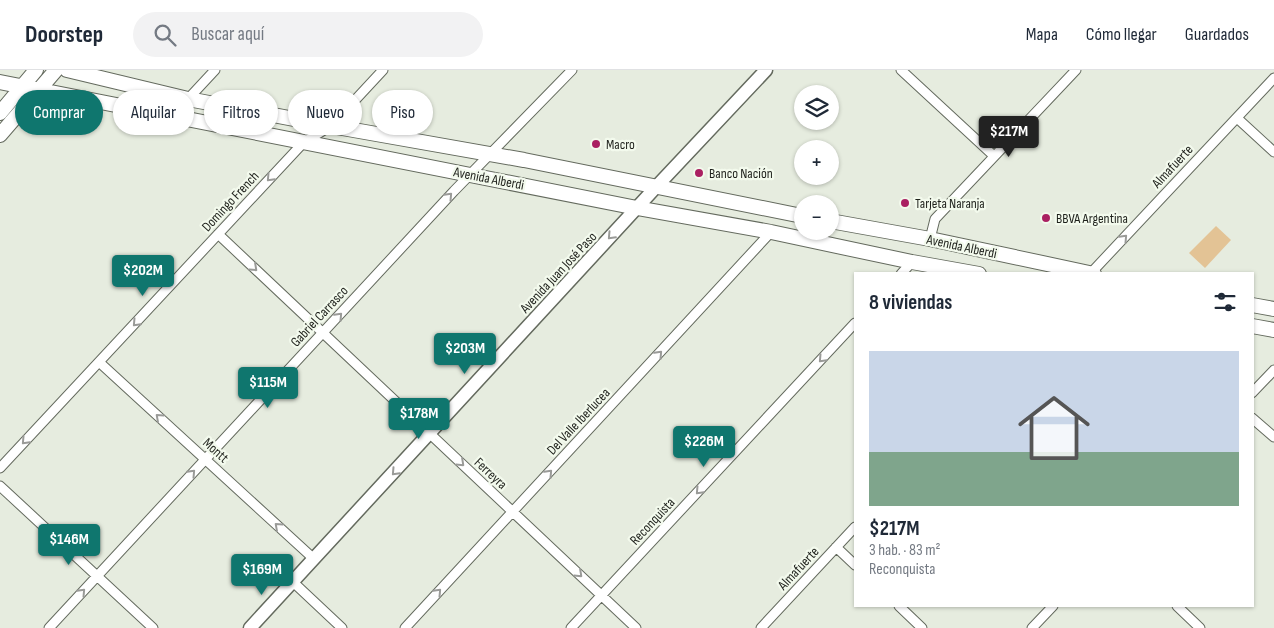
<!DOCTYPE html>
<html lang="es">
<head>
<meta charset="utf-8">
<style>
	body { margin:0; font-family:"Sofia Sans Condensed",sans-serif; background:#f2f2f3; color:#1f2937; height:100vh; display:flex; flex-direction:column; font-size:19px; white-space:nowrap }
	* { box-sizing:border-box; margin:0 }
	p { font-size:16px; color:#747a83 }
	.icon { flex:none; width:28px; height:28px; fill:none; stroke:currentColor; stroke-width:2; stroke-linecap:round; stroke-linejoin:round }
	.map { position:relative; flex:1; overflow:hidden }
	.side { position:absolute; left:854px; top:202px; width:400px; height:335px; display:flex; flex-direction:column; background:#fff; border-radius:0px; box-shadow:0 1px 4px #0004 }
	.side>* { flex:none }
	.top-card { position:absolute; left:15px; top:20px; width:475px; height:45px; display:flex; gap:10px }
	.fabs { position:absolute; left:794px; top:15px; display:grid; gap:10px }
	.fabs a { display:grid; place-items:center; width:45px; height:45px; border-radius:50%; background:#fff; box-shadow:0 1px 4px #0004; font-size:25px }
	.price { position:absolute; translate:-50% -42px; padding:0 11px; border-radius:5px; background:#0f766e; color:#fff; font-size:16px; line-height:32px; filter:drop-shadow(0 1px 2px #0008) }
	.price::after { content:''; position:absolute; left:50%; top:30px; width:15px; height:11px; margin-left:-8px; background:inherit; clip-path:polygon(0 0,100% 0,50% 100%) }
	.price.current { background:#222; color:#fff }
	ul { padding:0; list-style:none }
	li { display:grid; align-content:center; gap:10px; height:265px; padding:0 15px }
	li span { display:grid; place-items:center; height:155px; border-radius:0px; color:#555 }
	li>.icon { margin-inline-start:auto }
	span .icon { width:90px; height:90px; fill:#fffc; stroke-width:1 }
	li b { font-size:21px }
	h2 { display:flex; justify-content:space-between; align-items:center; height:60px; padding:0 15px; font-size:21px }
	.tag { padding:0 18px; border-radius:22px; background:#fff; box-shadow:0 1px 4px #0004; font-size:18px; line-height:45px }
	.tag.current { background:#0f766e; color:#fff }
	header { display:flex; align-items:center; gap:30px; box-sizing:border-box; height:70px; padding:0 25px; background:#fff; border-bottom:1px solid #e0e1e3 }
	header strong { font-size:24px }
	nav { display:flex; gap:28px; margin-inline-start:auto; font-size:18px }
	.search { width:350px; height:45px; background:#f2f2f3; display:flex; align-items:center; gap:12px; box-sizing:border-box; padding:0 18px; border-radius:28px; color:#747a83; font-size:19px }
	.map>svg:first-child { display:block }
	.pitch { fill:#e3c395 }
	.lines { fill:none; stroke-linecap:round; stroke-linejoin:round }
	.street-casing { stroke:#646a5e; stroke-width:11 }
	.secondary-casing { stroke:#646a5e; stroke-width:15 }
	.primary-casing { stroke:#646a5e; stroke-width:16 }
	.street { stroke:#fff; stroke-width:9 }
	.secondary { stroke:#fff; stroke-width:12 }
	.primary { stroke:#fff; stroke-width:14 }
	.oneway { stroke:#9a9b98 }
	.poi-dot { fill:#aa2062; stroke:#f3faed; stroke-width:2 }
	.labels { text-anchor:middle; stroke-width:4.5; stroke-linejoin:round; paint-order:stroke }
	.poi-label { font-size:14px; fill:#1e201b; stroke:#f3faed; text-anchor:start }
	.street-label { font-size:14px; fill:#1e201b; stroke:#f3faed }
</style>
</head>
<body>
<header>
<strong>Doorstep</strong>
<div class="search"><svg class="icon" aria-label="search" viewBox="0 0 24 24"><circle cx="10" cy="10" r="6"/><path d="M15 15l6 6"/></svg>Buscar aquí</div>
<nav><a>Mapa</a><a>Cómo llegar</a><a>Guardados</a></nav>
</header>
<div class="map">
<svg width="1274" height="558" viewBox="0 0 1274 558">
	<rect width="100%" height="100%" fill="#e6ecdf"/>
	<path class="pitch" d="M1216 156 1231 170 1205 198 1189 183Z"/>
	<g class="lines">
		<g class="street-casing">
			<path id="street" d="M901 0 994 86
				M188 29 215 0
				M1237 48 1274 82
				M218 164 636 558
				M930 169 935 149 1076 0
				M901 204 912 192
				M1090 204 1274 8
				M99 292 314 489
				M1252 323 1274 300
				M1252 348 1274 367
				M0 398 304 72 331 56 383 0
				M0 416 153 558
				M836 477 855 495
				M293 512 342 558
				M899 536 922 558
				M1177 536 1200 558
				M49 558 454 121 572 0
				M405 558 771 162
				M571 558 855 253
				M761 558 855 457
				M1032 558 1053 536"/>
		</g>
		<g class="secondary-casing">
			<path id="secondary" d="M250 558 656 117 766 0"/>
		</g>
		<g class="primary-casing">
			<path id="primary" d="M67 0 188 29 331 56 524 90 802 146
				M0 12 637 138 771 162 912 192 979 204
				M0 43 36 0
				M0 65 56 0
				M830 151 930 169 1094 204
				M1252 235 1274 239
				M1252 256 1274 260"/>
		</g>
		<use href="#street" class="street"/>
		<use href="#secondary" class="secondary"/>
		<use href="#primary" class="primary"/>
	</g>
	<defs><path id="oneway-chevron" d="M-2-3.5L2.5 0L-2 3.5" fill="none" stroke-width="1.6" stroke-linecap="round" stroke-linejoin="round" transform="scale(1.25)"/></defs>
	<g class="oneway">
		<use href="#oneway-chevron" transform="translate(270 108) rotate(133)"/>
		<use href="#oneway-chevron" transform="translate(449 126) rotate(-47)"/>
		<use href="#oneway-chevron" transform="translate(611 166) rotate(133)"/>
		<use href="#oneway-chevron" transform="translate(1124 168) rotate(-47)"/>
		<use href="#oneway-chevron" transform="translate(254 198) rotate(43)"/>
		<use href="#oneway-chevron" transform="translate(339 246) rotate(-47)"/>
		<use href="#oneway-chevron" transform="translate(136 253) rotate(133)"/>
		<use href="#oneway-chevron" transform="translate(659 284) rotate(-47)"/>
		<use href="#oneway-chevron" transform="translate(822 289) rotate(133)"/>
		<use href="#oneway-chevron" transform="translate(159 347) rotate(-138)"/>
		<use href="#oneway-chevron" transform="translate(25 371) rotate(133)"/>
		<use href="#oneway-chevron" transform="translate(461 393) rotate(43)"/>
		<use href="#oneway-chevron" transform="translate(395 402) rotate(133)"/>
		<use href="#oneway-chevron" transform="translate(192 403) rotate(-47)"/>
		<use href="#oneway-chevron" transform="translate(549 403) rotate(-47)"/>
		<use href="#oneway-chevron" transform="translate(699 421) rotate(133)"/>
		<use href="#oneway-chevron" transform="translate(278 456) rotate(-138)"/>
		<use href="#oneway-chevron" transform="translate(579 504) rotate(43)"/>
		<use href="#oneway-chevron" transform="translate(82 522) rotate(-47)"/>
		<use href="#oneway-chevron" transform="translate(438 522) rotate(-47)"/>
	</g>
	<g class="poi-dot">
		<circle cx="596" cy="74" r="5"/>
		<circle cx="699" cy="103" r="5"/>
		<circle cx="905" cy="133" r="5"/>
		<circle cx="1046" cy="148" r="5"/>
	</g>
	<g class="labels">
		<g class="poi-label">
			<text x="606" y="79">Macro</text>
			<text x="709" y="108">Banco Nación</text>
			<text x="915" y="138">Tarjeta Naranja</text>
			<text x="1056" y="153">BBVA Argentina</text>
		</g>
		<g class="street-label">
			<text transform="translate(1172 96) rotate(-47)" y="5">Almafuerte</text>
			<text transform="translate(489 108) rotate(11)" y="5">Avenida Alberdi</text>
			<text transform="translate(230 131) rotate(-47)" y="5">Domingo French</text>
			<text transform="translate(962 176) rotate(12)" y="5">Avenida Alberdi</text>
			<text transform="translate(558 202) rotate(-47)" y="5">Avenida Juan José Paso</text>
			<text transform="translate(319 246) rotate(-47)" y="5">Gabriel Carrasco</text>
			<text transform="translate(578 351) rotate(-47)" y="5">Del Valle Iberlucea</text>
			<text transform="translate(216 380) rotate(42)" y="5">Montt</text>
			<text transform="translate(491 403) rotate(43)" y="5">Ferreyra</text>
			<text transform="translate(652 451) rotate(-47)" y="5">Reconquista</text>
			<text transform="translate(798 498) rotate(-47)" y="5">Almafuerte</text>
		</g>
	</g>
</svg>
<div class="fabs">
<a><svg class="icon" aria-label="layers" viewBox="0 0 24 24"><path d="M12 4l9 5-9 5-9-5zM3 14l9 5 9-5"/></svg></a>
<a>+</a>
<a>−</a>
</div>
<b class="price current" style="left:1009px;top:88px">$217M</b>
<b class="price" style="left:143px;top:227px">$202M</b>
<b class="price" style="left:465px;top:305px">$203M</b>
<b class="price" style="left:268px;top:339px">$115M</b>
<b class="price" style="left:419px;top:370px">$178M</b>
<b class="price" style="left:704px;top:398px">$226M</b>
<b class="price" style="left:69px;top:496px">$146M</b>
<b class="price" style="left:262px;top:526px">$169M</b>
<div class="top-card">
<a class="tag current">Comprar</a>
<a class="tag">Alquilar</a>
<a class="tag">Filtros</a>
<a class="tag">Nuevo</a>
<a class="tag">Piso</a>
</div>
<section class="side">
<h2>8 viviendas<svg class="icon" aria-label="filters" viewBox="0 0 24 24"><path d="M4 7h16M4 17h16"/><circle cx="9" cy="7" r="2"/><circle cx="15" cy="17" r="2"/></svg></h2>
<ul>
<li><span style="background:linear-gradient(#c9d6e8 65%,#7fa58c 0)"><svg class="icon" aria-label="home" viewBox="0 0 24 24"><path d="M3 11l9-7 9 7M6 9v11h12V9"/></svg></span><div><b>$217M</b><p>3 hab. · 83 m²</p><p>Reconquista</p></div></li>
</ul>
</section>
</div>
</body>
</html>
